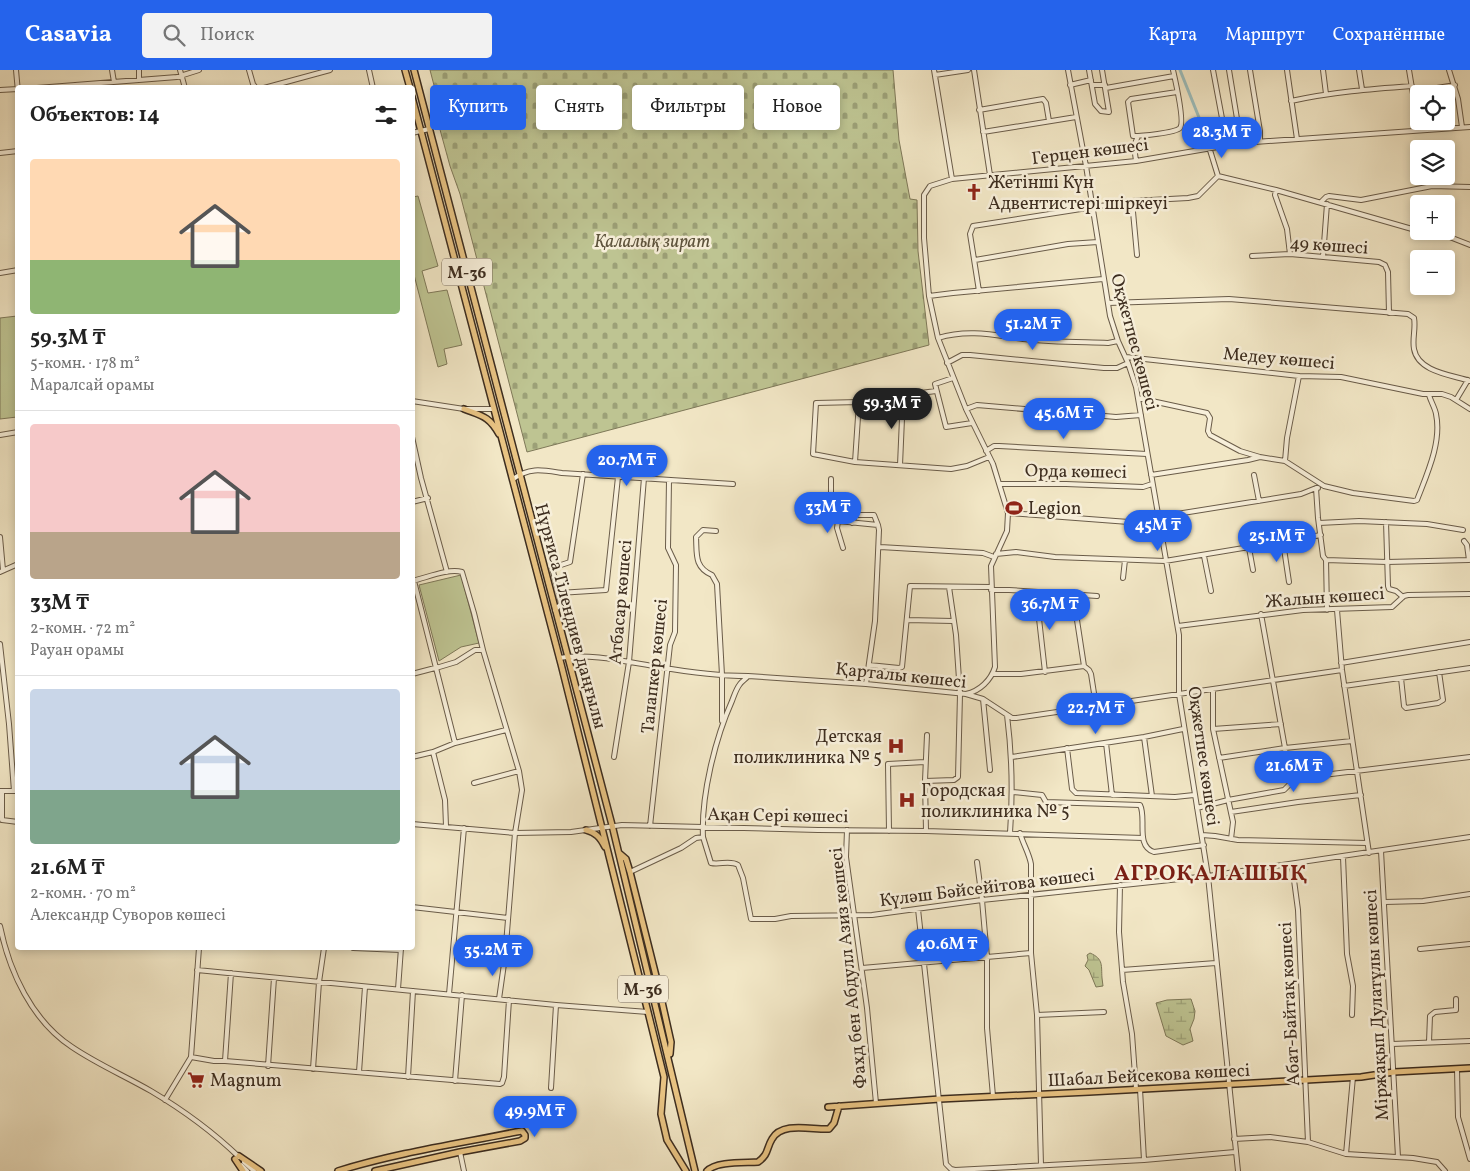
<!DOCTYPE html>
<html lang="ru">
<head>
<meta charset="utf-8">
<style>
	body { margin:0; font-family:Vollkorn,serif; background:#f2f2f2; color:#222; height:100vh; display:flex; flex-direction:column; font-size:19px; white-space:nowrap }
	* { box-sizing:border-box; margin:0 }
	p { font-size:16px; color:#767676 }
	.icon { flex:none; width:28px; height:28px; fill:none; stroke:currentColor; stroke-width:2; stroke-linecap:round; stroke-linejoin:round }
	.map { position:relative; flex:1; overflow:hidden }
	.panel { position:absolute; left:15px; top:15px; width:400px; height:865px; display:flex; flex-direction:column; background:#fff; border-radius:5px; box-shadow:0 2px 8px #0003 }
	.panel>* { flex:none }
	.guide { position:absolute; left:430px; top:15px; width:475px; height:45px; display:flex; gap:10px }
	.controls { position:absolute; left:1410px; top:15px; display:grid; gap:10px }
	.controls a { display:grid; place-items:center; width:45px; height:45px; border-radius:5px; background:#fff; box-shadow:0 2px 8px #0003; font-size:25px }
	.price { position:absolute; translate:-50% -42px; padding:0 11px; border-radius:18px; background:#2563eb; color:#fff; font-size:16px; line-height:32px; filter:drop-shadow(0 1px 2px #0008) }
	.price::after { content:''; position:absolute; left:50%; top:30px; width:15px; height:11px; margin-left:-8px; background:inherit; clip-path:polygon(0 0,100% 0,50% 100%) }
	.price.on { background:#222; color:#fff }
	ul { padding:0; list-style:none }
	li { display:grid; align-content:center; gap:10px; height:265px; padding:0 15px }
	li+li { border-top:1px solid #e0e0e0 }
	li span { display:grid; place-items:center; height:155px; border-radius:5px; color:#555 }
	li>.icon { margin-inline-start:auto }
	span .icon { width:90px; height:90px; fill:#fffc; stroke-width:1 }
	li b { font-size:21px }
	h2 { display:flex; justify-content:space-between; align-items:center; height:60px; padding:0 15px; font-size:21px }
	.tag { padding:0 18px; border-radius:5px; background:#fff; box-shadow:0 2px 8px #0003; font-size:18px; line-height:45px }
	.tag.on { background:#2563eb; color:#fff }
	header { display:flex; align-items:center; gap:30px; box-sizing:border-box; height:70px; padding:0 25px; background:#2563eb; color:#fff }
	header strong { font-size:24px }
	nav { display:flex; gap:28px; margin-inline-start:auto; font-size:18px }
	.search { width:350px; height:45px; background:#f2f2f2; display:flex; align-items:center; gap:12px; box-sizing:border-box; padding:0 18px; border-radius:5px; color:#767676; font-size:19px }
	.map>svg:first-child { display:block }
	.green { fill:#bec492; stroke:#7e7858 }
	.wetland { fill:url(#wetland-marsh); stroke:#7e7858 }
	.cemetery { fill:url(#cemetery-stones); stroke:#7e7858 }
	.lines { fill:none; stroke-linecap:round; stroke-linejoin:round }
	.canal { stroke:#9dbebc; stroke-width:3 }
	.minor-casing { stroke:#6a5c49; stroke-width:6 }
	.major-casing { stroke:#3d2d1f; stroke-width:8 }
	.minor { stroke:#f7efda; stroke-width:4 }
	.major { stroke:#e9c483; stroke-width:5 }
	.labels { text-anchor:middle; stroke-width:5; stroke-linejoin:round; paint-order:stroke }
	.shield { fill:#f7efda; stroke:#756757; stroke-width:1 }
	.shield-label { font-size:16px; font-weight:bold; fill:#3d2d1f }
	.street-label { font-size:18px; fill:#3d2d1f; stroke:#f7efda }
	.poi-label { font-size:18px; fill:#3d2d1f; stroke:#f7efda; text-anchor:start }
	.park-label { font-size:18px; font-style:italic; fill:#5d533c; stroke:#f7efda }
	.district-label { font-size:22px; font-weight:bold; letter-spacing:1px; fill:#7a1f14; stroke:#f7efda }
</style>
</head>
<body>
<header>
<strong>Casavia</strong>
<div class="search"><svg class="icon" aria-label="search" viewBox="0 0 24 24"><circle cx="10" cy="10" r="6"/><path d="M15 15l6 6"/></svg>Поиск</div>
<nav><a>Карта</a><a>Маршрут</a><a>Сохранённые</a></nav>
</header>
<div class="map">
<svg width="1470" height="1101" viewBox="0 0 1470 1101">
	<defs>
		<pattern id="wetland-marsh" width="20" height="14" patternUnits="userSpaceOnUse" patternTransform="scale(1.25)"><rect width="20" height="14" fill="#bec492"/><path d="M1 5h8M5 5V1M11 12h8M15 12V8" fill="none" stroke="#9ca077"/></pattern>
		<pattern id="cemetery-stones" width="16" height="16" patternUnits="userSpaceOnUse" patternTransform="scale(1.25)"><rect width="16" height="16" fill="#bec492"/><path d="M2 7V4a2 2 0 0 1 4 0v3zM10 15v-3a2 2 0 0 1 4 0v3z" fill="#9ca077"/></pattern>
	</defs>
	<rect width="100%" height="100%" fill="#f2e7c6"/>
	<filter id="stains"><feTurbulence type="fractalNoise" baseFrequency=".004" numOctaves="4"/><feColorMatrix values="0 0 0 0 .2 0 0 0 0 .09 0 0 0 0 .02 0 0 0 .5 -.17"/></filter>
	<radialGradient id="worn" r=".72"><stop offset=".6" stop-color="#630" stop-opacity="0"/><stop offset="1" stop-color="#630" stop-opacity=".3"/></radialGradient>
	<path class="green" d="M418 126 438 196 422 201 428 223 447 220 462 275 444 279 447 294 438 297 413 201V127Z
		M17 246V347L0 349V248Z
		M461 505 479 573 461 577 439 591 419 515Z"/>
	<path class="wetland" d="M1090 883C1104 889 1101 896 1102 908 1102 911 1103 913 1103 916L1096 917 1089 900 1085 896 1088 890 1087 885Z
		M1191 929 1195 941 1194 949 1190 959 1193 971 1183 975 1166 966 1156 933 1167 930Z"/>
	<path class="cemetery" d="M430 0H893L899 70 910 129 917 130 918 181 929 275 527 382 460 124 450 96 439 56 443 50Z"/>
	<g class="lines">
		<path class="canal" d="M1180 0 1204 60"/>
		<g class="minor-casing">
			<path id="minor" d="M16 0 18 22
				M112 0 114 12
				M139 0V10
				M180 0 185 18
				M249 0 253 14 256 18
				M369 0 373 18
				M934 0 952 109
				M974 0 990 105
				M1068 0 1086 96 1110 246 1118 271 1128 293 1136 317 1179 565V624L1208 806 1238 1101
				M1089 0 1095 34 1101 41 1109 42 1102 0
				M1173 0C1175 9 1185 52 1180 58 1175 63 1141 66 1133 66L1128 32 1131 29 1177 22
				M1213 0 1227 75
				M1229 0 1241 73
				M1250 0 1260 61V71
				M1287 0 1297 69
				M1323 0 1326 24
				M1359 0 1362 19
				M1409 0 1419 60
				M1449 0 1458 29 1462 57
				M935 5 968 0
				M1070 15 1091 10
				M1092 15H1105
				M37 18 177 7 199 0
				M264 18 330 0
				M1106 18 1174 6
				M0 20 18 19
				M1413 22 1455 15
				M1291 31C1332 22 1371 19 1412 16
				M979 40 1043 29 1046 33 1049 51
				M983 62 1076 47
				M412 63 429 59
				M1209 77 1218 106
				M0 83 18 81
				M1136 91 1134 76 1138 66
				M1276 120 1275 125 1287 159 1290 184
				M1132 131 1137 185
				M1321 132 1326 127 1329 126 1361 130 1432 116 1470 117
				M1420 161 1442 164 1470 175
				M1252 186 1290 184 1379 192 1385 195 1388 202 1389 243
				M1323 187 1327 134
				M975 190 1068 174 1098 172
				M0 203 18 200
				M979 221 970 164 973 156 1132 131 1188 128 1198 126 1218 106 1276 120 1419 161
				M929 226 953 223 1103 209
				M1108 233 1229 229 1408 244 1414 248C1416 258 1412 269 1414 279 1418 302 1452 305 1470 311
				M938 268C968 259 993 265 1023 269 1050 272 1080 272 1108 273L1118 271
				M1126 287 1299 306 1341 307 1423 324H1442L1451 327 1470 339
				M947 293 962 285H970L1104 298H1117L1128 293
				M953 308 935 314 946 357 972 353
				M1138 328 1207 343 1210 348 1208 361 1210 365 1240 381 1260 387 1285 391 1324 416 1353 423 1414 431 1417 430C1427 404 1442 372 1436 344 1435 338 1431 332 1429 325
				M875 329 936 321
				M1456 330 1468 310
				M412 331 464 339H494
				M966 339 977 335 1116 347 1141 345
				M0 365 18 362
				M412 367 421 408 447 502
				M986 381 994 376H999L1147 384
				M1285 391 1287 368 1299 306
				M855 392 859 332 816 333 813 384 855 392 951 399 967 396 989 387
				M900 395 903 325
				M1151 405 1248 390 1260 387
				M1254 405 1259 431
				M513 409C530 397 542 400 562 403L733 414
				M831 409V440L836 444 838 451 878 455 879 460 875 551 866 614
				M1000 414H1066L1143 417 1152 414
				M1318 418H1316L1318 448 1323 486 1326 490 1327 540
				M412 432 428 428
				M1008 443 1142 453 1159 452
				M1158 447 1301 424 1316 418
				M838 451 837 458 843 478
				M1386 452 1388 516 1389 519 1396 521 1403 527
				M852 453 855 445H874L878 455
				M1319 453 1359 451 1427 454 1463 460
				M716 461 703 460 696 467C697 484 694 497 712 505L717 514 722 605V651
				M0 467 3 500
				M1464 471 1467 475 1469 490
				M1283 472 1289 512
				M880 477 983 483 994 487
				M1249 478 1253 500
				M996 484 1016 482 1055 487 1165 491 1321 465
				M1204 486 1211 521
				M1326 490 1387 492 1469 490
				M0 502 18 494
				M1123 508 1125 490
				M412 511C426 508 448 498 462 502L474 543 483 580
				M414 511 455 673
				M991 520H1009L1097 526
				M1036 522 1045 602
				M559 523 552 498 570 492 583 404
				M1073 524 1084 596 1089 600 1091 604 1096 636
				M555 540 561 534 559 523 606 520 618 407
				M1337 540 1342 600 1369 783
				M907 550 953 551
				M1178 556 1303 540 1392 537 1404 526 1408 525 1470 524
				M0 574 9 654 14 721
				M559 588C592 583 627 592 659 597 688 602 719 606 748 606
				M1341 593 1470 572
				M869 595 899 598 902 597 910 516 991 517
				M436 598 456 592 475 580H483L519 701 522 720 515 763 505 887 499 929
				M412 604 435 598
				M992 604H1021L1084 596
				M1401 608 1404 636 1406 638 1438 633 1443 630 1439 602
				M1344 616 1470 598
				M1213 620V659L1233 752 1231 769
				M966 624C980 621 991 610 995 597L991 496 1007 461 1008 443 993 394 966 339 938 268 929 226 924 168V125L930 116 952 109 1136 91 1241 73 1470 57
				M983 629 990 700
				M1007 645C1012 685 1013 723 1010 763
				M1213 659 1281 654
				M1144 667 1152 726
				M1106 673 1112 725
				M1067 678 1072 719 1076 723 1175 727 1194 725
				M433 682 445 730 446 756
				M412 687 433 682 455 673 506 660
				M614 687 629 592 644 408
				M1012 687 1144 667 1183 659
				M1219 688 1285 678 1352 671
				M925 711 954 710 958 707 960 624 956 565 949 517
				M474 713 519 701
				M1291 713 1299 708 1470 687
				M0 721H18
				M2 721V750L18 752
				M1013 722 1042 725 1046 732 1140 735C1147 748 1135 776 1154 782L1204 775
				M412 738V753
				M1197 738 1228 730 1284 720 1291 713 1288 707 1285 678 1261 544
				M1231 742 1298 732 1361 725
				M412 754 515 763 571 762 622 755 818 760 926 761 1143 768
				M650 756 670 575 675 562 676 495 668 478 669 410
				M847 760 846 787 867 938 876 1033
				M889 761 888 694 925 692
				M926 761 925 711 927 665
				M1020 763C1023 774 1029 783 1031 794V883L1037 945 1041 1095
				M1202 765 1215 766 1238 770 1367 773
				M703 767 711 793C720 795 730 790 738 795L743 808 751 849H775L791 846 872 845 982 830 1208 806 1470 767
				M1381 781 1398 1087
				M1343 787 1347 884 1353 916 1352 945
				M977 792 982 830 987 887V958L993 1026
				M1292 795 1298 840 1308 1072
				M630 802 681 778 696 768 703 767C701 726 715 669 732 631 734 626 736 619 740 614 742 611 746 609 748 606L866 614 966 624 983 629 1012 648H1016L1342 600
				M1120 815 1119 862 1123 912 1132 964 1136 1019
				M1385 832 1423 831 1470 824
				M412 837 508 848
				M918 839 946 1094 951 1099 955 1100 1144 1090 1235 1082
				M0 856C9 901 32 951 72 977 97 994 125 1006 151 1021 183 1040 213 1062 239 1087
				M353 878 401 880
				M1420 879 1470 874
				M862 898 1031 883
				M197 900 556 935 648 942
				M1122 900 1216 893
				M398 919 401 878
				M449 924 464 758
				M1037 945 1104 942
				M1429 972 1430 946 1435 942 1456 940V929
				M1392 974 1470 971
				M191 987 214 991H225L500 1014 502 1013 504 1007 509 930
				M225 991 231 903
				M268 996 274 908
				M313 999 319 912 324 878
				M1457 999 1458 1047 1470 1089
				M359 1002 365 917
				M408 1007 413 921
				M455 1011 462 925
				M551 1018 556 935
				M1140 1019 1144 1090
				M165 1030 191 987 199 878
				M1234 1069 1270 1067 1308 1072 1346 1084 1413 1088 1437 1092 1445 1101
				M460 1082 464 1101
				M1346 1084 1353 1007
				M244 1092 254 1101
				M241 1095 247 1101"/>
		</g>
		<g class="major-casing">
			<path id="major" d="M405 0 410 18
				M414 0 612 755 695 1101
				M412 27 561 594 648 942 664 1007 661 1044 667 1070 686 1101
				M464 339C482 346 489 346 499 364
				M586 760C596 763 600 767 605 777
				M619 783 626 789 630 802 658 914 671 972 670 984
				M828 1037 940 1029 1089 1022 1361 1007 1394 1002 1470 998
				M239 1086 261 1101
				M235 1089 243 1101
				M338 1101C396 1083 456 1074 516 1062L522 1061 525 1065V1068L520 1071 460 1082 375 1101
				M707 1101C716 1091 745 1093 758 1092 769 1084 766 1079 772 1069 782 1051 812 1060 829 1059L834 1053 839 1036"/>
		</g>
		<use href="#minor" class="minor"/>
		<use href="#major" class="major"/>
	</g>
	<defs>
		<g id="church-bare" transform="scale(1.35)"><path d="M-1.2-6h2.4v3.5h3.3v2.4h-3.3V6h-2.4V-.1h-3.3v-2.4h3.3Z" fill="#8f2418" stroke="#f7efda" stroke-width="2.5" paint-order="stroke"/></g>
		<g id="stadium-bare" transform="scale(1.35)"><path d="M0-5a6.5 5 0 1 0 0 10a6.5 5 0 1 0 0-10ZM-3.5-1.8h7v3.6h-7Z" fill="#8f2418" stroke="#f7efda" stroke-width="2.5" paint-order="stroke"/></g>
		<g id="hospital-bare" transform="scale(1.35)"><path d="M-5-5h3v3.5h4V-5h3V5h-3V1.5h-4V5h-3Z" fill="#8f2418" stroke="#f7efda" stroke-width="2.5" paint-order="stroke"/></g>
		<g id="supermarket-bare" transform="scale(1.35)"><path d="M-6-5.5h2.5l.6 2H6L4.5 2H-2.5L-4.4-4H-6ZM-1.5 3.2a1.3 1.3 0 1 0 .1 0ZM3 3.2a1.3 1.3 0 1 0 .1 0Z" fill="#8f2418" stroke="#f7efda" stroke-width="2.5" paint-order="stroke"/></g>
	</defs>
	<g fill-rule="evenodd">
		<use href="#church-bare" x="974" y="122"/>
		<use href="#stadium-bare" x="1014" y="438"/>
		<use href="#hospital-bare" x="896" y="676"/>
		<use href="#hospital-bare" x="907" y="730"/>
		<use href="#supermarket-bare" x="196" y="1010"/>
	</g>
	<g class="labels">
		<g class="shield">
			<rect x="442" y="188.5" width="50" height="27" rx="4"/>
			<rect x="618" y="905.5" width="50" height="27" rx="4"/>
		</g>
		<g class="shield-label">
			<text x="467" y="208">M-36</text>
			<text x="643" y="925">M-36</text>
		</g>
		<g class="street-label">
			<text transform="translate(1090 81) rotate(-7)" y="6">Герцен көшесі</text>
			<text transform="translate(1329 175) rotate(4)" y="6">49 көшесі</text>
			<text transform="translate(1135 272) rotate(75)" y="6">Оқжетпес көшесі</text>
			<text transform="translate(1279 288) rotate(5)" y="6">Медеу көшесі</text>
			<text transform="translate(1076 401) rotate(1)" y="6">Орда көшесі</text>
			<text transform="translate(1325 527) rotate(-4)" y="6">Жалын көшесі</text>
			<text transform="translate(620 532) rotate(-85)" y="6">Атбасар көшесі</text>
			<text transform="translate(571 546) rotate(75)" y="6">Нұрғиса Тілендиев даңғылы</text>
			<text transform="translate(654 596) rotate(-84)" y="6">Талапкер көшесі</text>
			<text transform="translate(901 605) rotate(6)" y="6">Қарталы көшесі</text>
			<text transform="translate(1204 686) rotate(82)" y="6">Оқжетпес көшесі</text>
			<text transform="translate(778 745) rotate(1)" y="6">Ақан Сері көшесі</text>
			<text transform="translate(987 817) rotate(-7)" y="6">Күләш Бәйсейітова көшесі</text>
			<text transform="translate(848 898) rotate(-96)" y="6">Фахд бен Абдулл Азиз көшесі</text>
			<text transform="translate(1289 934) rotate(-93)" y="6">Абат-Байтақ көшесі</text>
			<text transform="translate(1376 935) rotate(-93)" y="6">Міржақып Дулатұлы көшесі</text>
			<text transform="translate(1149 1005) rotate(-3)" y="6">Шабал Бейсекова көшесі</text>
		</g>
		<g class="poi-label">
			<text x="988" y="118">Жетінші Күн<tspan x="988" dy="21">Адвентистері шіркеуі</tspan></text>
			<text x="1028" y="444">Legion</text>
			<text x="882" y="672" text-anchor="end">Детская<tspan x="882" dy="21">поликлиника № 5</tspan></text>
			<text x="921" y="726">Городская<tspan x="921" dy="21">поликлиника № 5</tspan></text>
			<text x="210" y="1016">Magnum</text>
		</g>
		<g class="park-label">
			<text x="652" y="177">Қалалық зират</text>
		</g>
		<g class="district-label">
			<text x="1211" y="810">АГРОҚАЛАШЫҚ</text>
		</g>
	</g>
	<rect width="100%" height="100%" filter="url(#stains)"/>
	<rect width="100%" height="100%" fill="url(#worn)"/>
</svg>
<div class="controls">
<a><svg class="icon" aria-label="locate" viewBox="0 0 24 24"><circle cx="12" cy="12" r="6"/><path d="M12 2v4M12 18v4M2 12h4M18 12h4"/></svg></a>
<a><svg class="icon" aria-label="layers" viewBox="0 0 24 24"><path d="M12 4l9 5-9 5-9-5zM3 14l9 5 9-5"/></svg></a>
<a>+</a>
<a>−</a>
</div>
<b class="price" style="left:1222px;top:89px">28.3M ₸</b>
<b class="price" style="left:1033px;top:281px">51.2M ₸</b>
<b class="price on" style="left:892px;top:360px">59.3M ₸</b>
<b class="price" style="left:1064px;top:370px">45.6M ₸</b>
<b class="price" style="left:627px;top:417px">20.7M ₸</b>
<b class="price" style="left:828px;top:464px">33M ₸</b>
<b class="price" style="left:1158px;top:482px">45M ₸</b>
<b class="price" style="left:1277px;top:493px">25.1M ₸</b>
<b class="price" style="left:1050px;top:561px">36.7M ₸</b>
<b class="price" style="left:1096px;top:665px">22.7M ₸</b>
<b class="price" style="left:1294px;top:723px">21.6M ₸</b>
<b class="price" style="left:947px;top:901px">40.6M ₸</b>
<b class="price" style="left:493px;top:907px">35.2M ₸</b>
<b class="price" style="left:535px;top:1068px">49.9M ₸</b>
<div class="guide">
<a class="tag on">Купить</a>
<a class="tag">Снять</a>
<a class="tag">Фильтры</a>
<a class="tag">Новое</a>
</div>
<section class="panel">
<h2>Объектов: 14<svg class="icon" aria-label="filters" viewBox="0 0 24 24"><path d="M4 7h16M4 17h16"/><circle cx="9" cy="7" r="2"/><circle cx="15" cy="17" r="2"/></svg></h2>
<ul>
<li><span style="background:linear-gradient(#ffd9b3 65%,#8fb573 0)"><svg class="icon" aria-label="home" viewBox="0 0 24 24"><path d="M3 11l9-7 9 7M6 9v11h12V9"/></svg></span><div><b>59.3M ₸</b><p>5-комн. · 178 m²</p><p>Маралсай орамы</p></div></li>
<li><span style="background:linear-gradient(#f6c9c9 70%,#b9a48a 0)"><svg class="icon" aria-label="home" viewBox="0 0 24 24"><path d="M3 11l9-7 9 7M6 9v11h12V9"/></svg></span><div><b>33M ₸</b><p>2-комн. · 72 m²</p><p>Рауан орамы</p></div></li>
<li><span style="background:linear-gradient(#c9d6e8 65%,#7fa58c 0)"><svg class="icon" aria-label="home" viewBox="0 0 24 24"><path d="M3 11l9-7 9 7M6 9v11h12V9"/></svg></span><div><b>21.6M ₸</b><p>2-комн. · 70 m²</p><p>Александр Суворов көшесі</p></div></li>
</ul>
</section>
</div>
</body>
</html>
